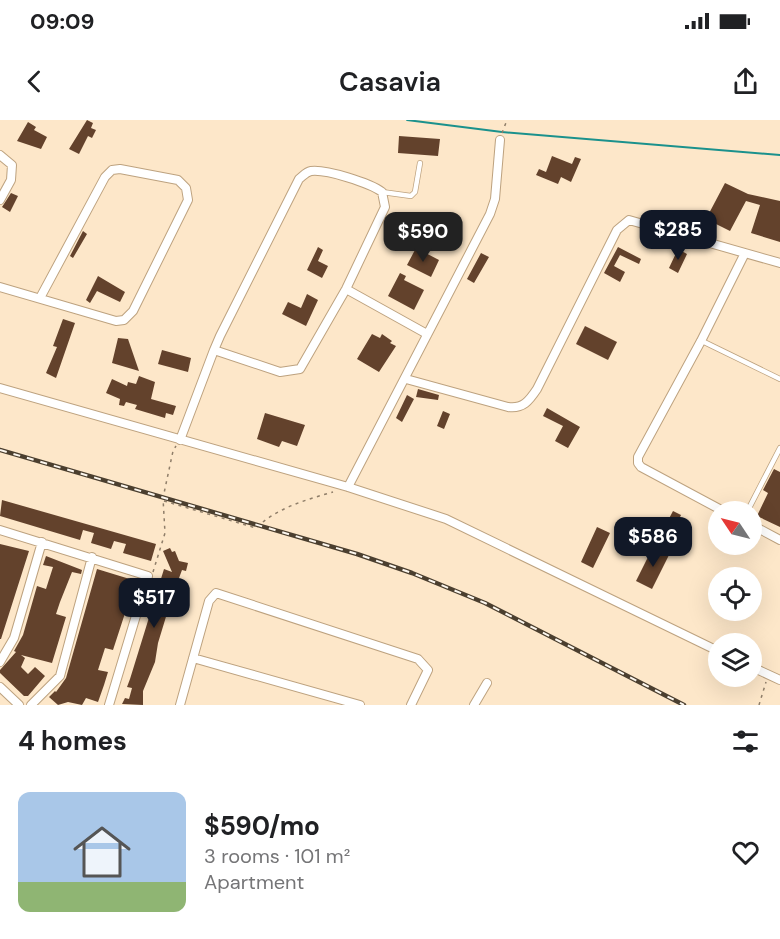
<!DOCTYPE html>
<html lang="en">
<head>
<meta charset="utf-8">
<style>
	body { margin:0; font-family:"DM Sans",sans-serif; background:#f2f2f2; color:#202124; height:100vh; display:flex; flex-direction:column; font-size:22px; white-space:nowrap }
	* { box-sizing:border-box; margin:0 }
	p { font-size:20px; color:#757577 }
	.icon { flex:none; width:33px; height:33px; fill:none; stroke:currentColor; stroke-width:2; stroke-linecap:round; stroke-linejoin:round }
	.map { position:relative; height:585px; overflow:hidden }
	.panel { display:flex; flex-direction:column; background:#fff; flex:1 }
	.panel>* { flex:none }
	.needle { width:39px; rotate:305deg }
	.fabs { position:absolute; left:708px; top:381px; display:grid; gap:12px }
	.fabs a { display:grid; place-items:center; width:54px; height:54px; border-radius:50%; background:#fff; box-shadow:0 6px 24px #0002; font-size:30px }
	.price { position:absolute; translate:-50% -51px; padding:0 14px; border-radius:12px; background:#111827; color:#fff; font-size:20px; line-height:39px; filter:drop-shadow(0 2px 3px #0008) }
	.price::after { content:''; position:absolute; left:50%; top:36px; width:18px; height:14px; margin-left:-9px; background:inherit; clip-path:polygon(0 0,100% 0,50% 100%) }
	.price.on { background:#222; color:#fff }
	ul { padding:0; list-style:none }
	li { display:flex; align-items:center; gap:18px; height:150px; padding:0 18px }
	li+li { border-top:2px solid #e0e0e0 }
	li span { display:grid; place-items:center; flex:none; width:168px; height:120px; border-radius:12px; color:#555 }
	li>.icon { margin-inline-start:auto }
	span .icon { width:72px; height:72px; fill:#fffc; stroke-width:1 }
	li b { font-size:26px }
	h2 { display:flex; justify-content:space-between; align-items:center; height:72px; padding:0 18px; font-size:26px }
	.status { display:flex; justify-content:space-between; align-items:center; height:42px; padding:0 30px; background:#fff; direction:ltr }
	.status svg { height:16px; fill:currentColor }
	header { display:flex; justify-content:space-between; align-items:center; height:78px; padding:0 18px; background:#fff; font-size:27px; font-weight:600 }
	.map>svg:first-child { display:block }
	.lines { fill:none; stroke-linecap:round; stroke-linejoin:round }
	.stream { stroke:#1b918c; stroke-width:2 }
	.building { fill:#63422c }
	.service-casing { stroke:#bda27f; stroke-width:6 }
	.minor-casing { stroke:#bda27f; stroke-width:10 }
	.path { stroke:#8f7e69; stroke-width:1.5; stroke-dasharray:3 4.5; stroke-linecap:butt }
	.service { stroke:#fff; stroke-width:4.5 }
	.minor { stroke:#fff; stroke-width:8 }
	.rail-casing { stroke:#4b3f2f; stroke-width:4.5 }
	.rail { stroke:#fcf7ef; stroke-width:2; stroke-dasharray:7; stroke-linecap:butt }
</style>
</head>
<body>
<div class="status"><b>09:09</b><svg viewBox="0 0 49 12"><path d="M0 12V9h3v3zM5 12V6h3v6zM10 12V3h3v9zM15 12V0h3v12zM26 1h20v11H26zM47 4h2v5h-2z"/></svg></div>
<header><svg class="icon" aria-label="back" viewBox="0 0 24 24"><path d="M15 5l-7 7 7 7"/></svg>Casavia<svg class="icon" aria-label="share" viewBox="0 0 24 24"><path d="M12 15V3M7 8l5-5 5 5M5 13v7h14v-7"/></svg></header>
<div class="map">
<svg width="780" height="585" viewBox="0 0 780 585">
	<rect width="100%" height="100%" fill="#fde7c9"/>
	<g class="lines">
		<path class="stream" d="M407 0 502 12 780 35"/>
	</g>
	<path class="building" d="M87 0 93 3 91 8 96 10 92 18 88 16 79 34 69 29Z
		M28 2 36 7 34 10 47 17 41 29 17 21Z
		M399 16 440 19 438 36 398 33Z
		M552 36 572 44 575 37 581 39 571 62 561 57 558 64 536 55 539 49 546 52Z
		M725 63 748 74 780 81V122L751 113 760 85 746 81 730 111 706 99Z
		M11 73 18 76 10 92 2 87Z
		M418 93 425 96 419 112 411 109Z
		M83 111 87 114 73 138 70 136Z
		M318 127 323 130 318 141 328 146 322 158 307 150Z
		M618 127 641 139 639 144 620 135 614 146 625 152 620 162 604 153Z
		M416 128 439 140 431 157 407 145Z
		M678 129 687 134 678 153 669 148Z
		M481 133 489 137 474 163 467 159Z
		M400 153 406 156 404 160 424 170 414 190 388 176Z
		M98 156 125 172 120 182 97 171 90 183 86 180Z
		M307 174 318 180 306 206 282 194 288 182 301 188Z
		M63 199 75 203 56 258 46 253 57 227 53 226Z
		M585 206 617 222 608 240 576 224Z
		M372 214 380 218 382 214 392 221 390 223 396 226 379 252 357 239Z
		M118 218 128 219 139 251 112 243Z
		M162 230 191 238 188 252 158 244Z
		M139 256 155 262 151 279 176 286 173 295 166 293 165 298 135 289 137 285 126 282 124 286 119 285 120 279 106 273 112 259 127 266 128 262 136 264Z
		M418 269 439 275 438 280 416 277Z
		M407 275 414 279 402 302 396 298Z
		M547 288 580 307 568 328 555 321 563 306 543 296Z
		M443 291 450 294 444 309 437 306Z
		M265 293 305 305 297 326 282 321 279 327 257 319Z
		M774 349 780 352V407L757 396 768 373 763 370Z
		M2 380 156 424 151 441 123 433 126 424 114 421 111 429 91 423 94 413 83 410 80 420 0 396Z
		M673 391 681 395 672 414 663 410Z
		M597 407 610 413 593 448 581 442Z
		M0 424 29 431 1 519H0Z
		M653 427 669 435 652 469 636 461Z
		M170 428 172 432 175 431 179 441 188 443 186 451 182 450 172 477 158 523 155 542 143 571V585L122 584 125 578 129 579 132 568 127 567 130 559 164 449 172 452 163 431Z
		M46 436 82 450 81 454 72 452 60 482 56 494 66 497 52 543 21 535 25 538 21 547 28 554 35 547 45 556 28 576H24L0 553V550L16 532 14 531 23 515 37 466 46 469 53 447 43 445Z
		M97 449 133 460 131 471 122 469 119 481 128 484 113 530 105 528 98 550 108 552 104 565 98 582 86 578 82 585 68 582 58 585 49 577 55 571 56 572 66 558Z"/>
	<g class="lines">
		<g class="service-casing">
			<path id="service" d="M382 72 411 76 415 72 420 43
				M702 221 780 259
				M747 392 780 328"/>
		</g>
		<g class="minor-casing">
			<path id="minor" d="M0 35 12 45 11 60 0 80
				M0 167 116 201 124 200 133 191 188 80 186 68 178 60 120 49 112 50 105 57 40 178
				M346 169 427 214
				M406 259 508 287C523 289 529 281 537 269L617 110 629 100 780 143
				M0 268 348 367 446 399 718 531
				M180 320 214 230 220 216 299 59C303 56 306 52 311 51 326 49 370 63 382 72L385 87 346 169 300 249 280 252 214 230
				M348 367 490 94 495 79 500 20
				M725 392 641 347 638 343V337L701 221 745 133
				M752 405 780 420
				M0 410 148 456 109 585
				M193 538 360 585
				M0 542 14 518 42 422
				M752 547 780 560
				M0 567 19 585
				M31 585 60 556 92 437
				M180 585 209 481 216 473 418 539 428 550 411 585
				M474 585 487 563"/>
		</g>
		<path class="path" d="M502 13 507 0
			M164 381 256 408C277 388 305 380 333 372
			M153 452 165 413 163 378 173 331 176 326
			M759 585 766 562"/>
		<use href="#service" class="service"/>
		<use href="#minor" class="minor"/>
		<g class="rail-casing">
			<path id="rail" d="M0 330 357 434 412 453 485 483 684 585"/>
		</g>
		<use href="#rail" class="rail"/>
	</g>
</svg>
<div class="fabs">
<a><svg class="needle" viewBox="-14 -14 28 28"><path d="M0-13l5 13h-10z" fill="#e53935"/><path d="M0 13l5-13h-10z" fill="#757577"/></svg></a>
<a><svg class="icon" aria-label="locate" viewBox="0 0 24 24"><circle cx="12" cy="12" r="6"/><path d="M12 2v4M12 18v4M2 12h4M18 12h4"/></svg></a>
<a><svg class="icon" aria-label="layers" viewBox="0 0 24 24"><path d="M12 4l9 5-9 5-9-5zM3 14l9 5 9-5"/></svg></a>
</div>
<b class="price" style="left:678px;top:141px">$285</b>
<b class="price on" style="left:423px;top:143px">$590</b>
<b class="price" style="left:653px;top:448px">$586</b>
<b class="price" style="left:154px;top:509px">$517</b>
</div>
<section class="panel">
<h2>4 homes<svg class="icon" aria-label="filters" viewBox="0 0 24 24"><path d="M4 7h16M4 17h16"/><circle cx="9" cy="7" r="2"/><circle cx="15" cy="17" r="2"/></svg></h2>
<ul>
<li><span style="background:linear-gradient(#a9c7e8 75%,#8fb573 0)"><svg class="icon" aria-label="home" viewBox="0 0 24 24"><path d="M3 11l9-7 9 7M6 9v11h12V9"/></svg></span><div><b>$590/mo</b><p>3 rooms · 101 m²</p><p>Apartment</p></div><svg class="icon" aria-label="heart" viewBox="0 0 24 24"><path d="M12 20l-8-8c-3-5 5-10 8-4 3-6 11-1 8 4z"/></svg></li>
</ul>
</section>
</body>
</html>
